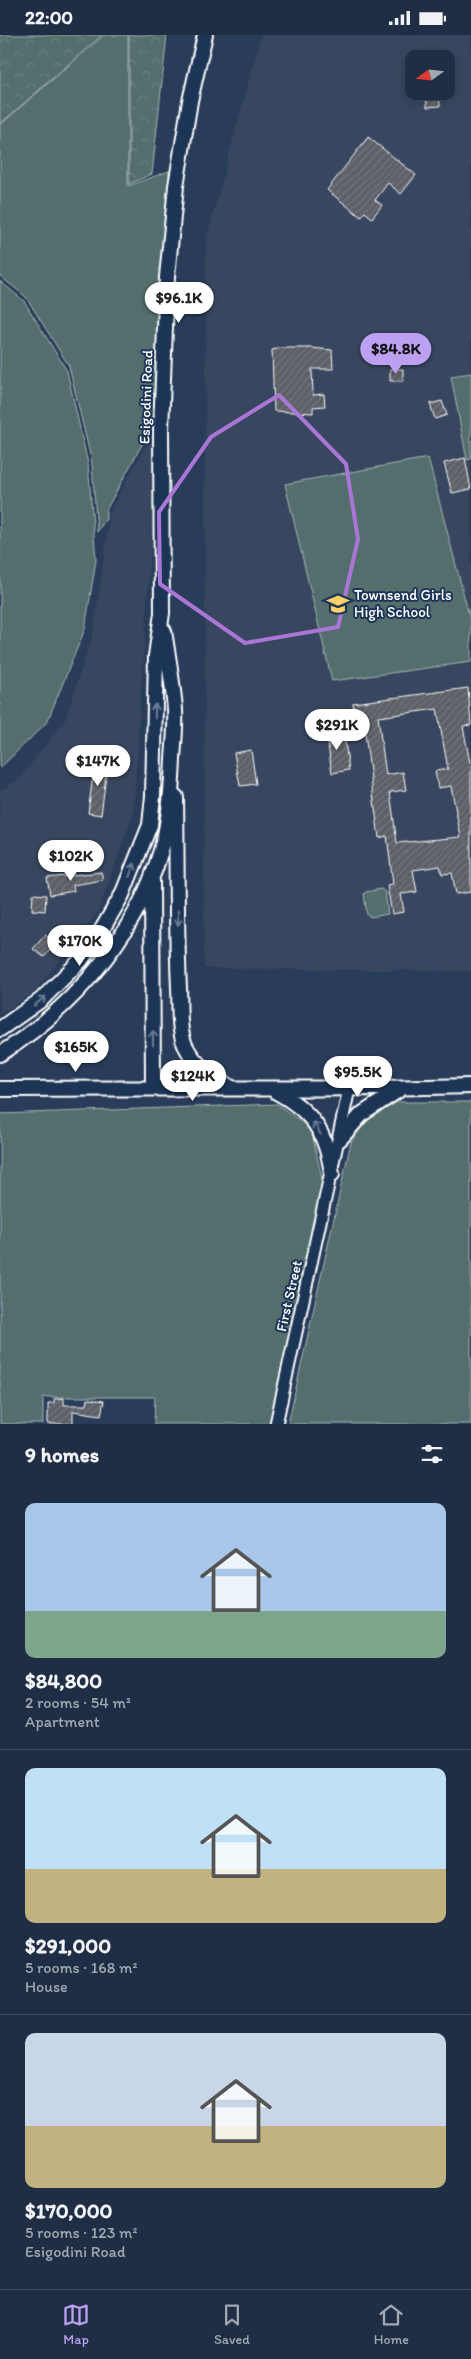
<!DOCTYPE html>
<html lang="en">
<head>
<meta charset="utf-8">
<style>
	body { margin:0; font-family:Itim,sans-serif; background:#2c3a4f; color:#f1f3f6; height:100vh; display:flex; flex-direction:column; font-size:19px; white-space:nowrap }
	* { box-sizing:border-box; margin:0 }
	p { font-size:16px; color:#a1a8b2 }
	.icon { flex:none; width:28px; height:28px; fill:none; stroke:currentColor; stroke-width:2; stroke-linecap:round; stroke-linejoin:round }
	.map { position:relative; height:1389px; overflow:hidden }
	.side { display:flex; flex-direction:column; background:#1f2e44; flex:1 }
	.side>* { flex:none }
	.needle { width:32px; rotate:255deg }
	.fabs { position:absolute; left:405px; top:15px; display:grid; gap:10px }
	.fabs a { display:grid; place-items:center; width:50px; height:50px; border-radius:10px; background:#1f2e44; box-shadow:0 2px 12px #0003,0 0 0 1px #3c4a5d; font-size:25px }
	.price { position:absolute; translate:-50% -42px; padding:0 11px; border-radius:18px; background:#fff; color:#222; font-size:16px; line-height:32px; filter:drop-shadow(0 1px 2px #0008) }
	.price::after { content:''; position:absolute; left:50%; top:30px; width:15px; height:11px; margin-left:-8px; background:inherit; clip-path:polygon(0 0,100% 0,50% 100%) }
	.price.active { background:#bca0f2; color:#111 }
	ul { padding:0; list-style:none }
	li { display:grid; align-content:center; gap:10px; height:265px; padding:0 25px }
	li+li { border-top:1px solid #3c4a5d }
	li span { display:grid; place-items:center; height:155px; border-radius:10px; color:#555 }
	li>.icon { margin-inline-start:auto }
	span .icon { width:90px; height:90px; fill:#fffc; stroke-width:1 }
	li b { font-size:21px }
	h2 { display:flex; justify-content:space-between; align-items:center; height:60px; padding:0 25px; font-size:21px }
	.status { display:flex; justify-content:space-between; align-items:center; height:35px; padding:0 25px; background:#1f2e44; direction:ltr }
	.status svg { height:14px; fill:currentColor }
	.tabs { display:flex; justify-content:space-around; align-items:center; height:70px; border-top:1px solid #3c4a5d; background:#1f2e44; font-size:14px; color:#a1a8b2 }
	.tabs a { display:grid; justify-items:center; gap:2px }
	.tabs .active { color:#bca0f2 }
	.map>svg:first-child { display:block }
	.built { fill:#38475e; fill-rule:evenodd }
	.green { fill:#526e6c; stroke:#a8b6b6 }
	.forest { fill:url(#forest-crowns); stroke:#a8b6b6 }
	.building { fill:url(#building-hatch); stroke:#fff; fill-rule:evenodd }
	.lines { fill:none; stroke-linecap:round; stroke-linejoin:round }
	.minor-casing { stroke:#fff; stroke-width:15 }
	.major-casing { stroke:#fff; stroke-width:18 }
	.minor { stroke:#1d3557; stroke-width:11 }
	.major { stroke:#1d3557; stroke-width:14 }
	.oneway { stroke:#6c7c92 }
	.marked { fill:none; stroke:#a976d5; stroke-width:4; stroke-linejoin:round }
	.labels { text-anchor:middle; stroke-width:4; stroke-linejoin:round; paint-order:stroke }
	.street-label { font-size:15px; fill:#fff; stroke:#1d3557 }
	.poi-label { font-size:15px; fill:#fff; stroke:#1d3557; text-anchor:start }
</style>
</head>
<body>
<div class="status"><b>22:00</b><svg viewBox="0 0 49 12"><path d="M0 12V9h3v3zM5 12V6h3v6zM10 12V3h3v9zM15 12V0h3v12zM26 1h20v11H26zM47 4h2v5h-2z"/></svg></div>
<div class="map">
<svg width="471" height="1389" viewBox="0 0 471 1389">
	<defs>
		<pattern id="forest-crowns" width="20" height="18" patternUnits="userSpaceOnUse" patternTransform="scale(1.25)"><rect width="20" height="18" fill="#526e6c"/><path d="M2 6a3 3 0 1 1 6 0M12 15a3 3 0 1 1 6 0" fill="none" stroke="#6c8482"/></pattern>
		<pattern id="building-hatch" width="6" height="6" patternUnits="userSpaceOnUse" patternTransform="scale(1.25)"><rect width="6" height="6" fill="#5b5f66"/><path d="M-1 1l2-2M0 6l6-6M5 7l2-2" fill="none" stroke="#74777d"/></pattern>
	</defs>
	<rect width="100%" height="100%" fill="#293d5a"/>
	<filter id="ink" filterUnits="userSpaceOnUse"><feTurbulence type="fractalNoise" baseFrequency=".02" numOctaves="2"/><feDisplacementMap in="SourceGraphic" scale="10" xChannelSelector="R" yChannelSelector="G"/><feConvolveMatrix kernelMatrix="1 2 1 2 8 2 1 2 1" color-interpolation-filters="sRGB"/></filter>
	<g filter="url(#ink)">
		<path class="built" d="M261 0H471V936L204 933 206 206ZM414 24H446V56H414Z
			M159 387 133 779 98 877 34 957 0 979V756L20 743 65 685 93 599 111 474Z"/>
		<path class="green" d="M104 0H128V151L169 136 156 384 106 475V484L97 497 92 428 69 331 26 262 0 241V90Z
			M0 246 24 266 67 336 88 429 96 525 85 594 47 687 0 733Z
			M471 338V424L467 425 451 341Z
			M428 423 471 588V627L332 646 285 449Z
			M381 854 385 857 388 879 371 882 367 880 364 859 366 857Z
			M397 1067H471V1389H288L351 1107 367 1085Z
			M277 1069 311 1094 323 1148 269 1389H154L155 1362H43V1389H0V1079Z"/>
		<path class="forest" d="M0 0H102L0 89Z
			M129 0H167L152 139 129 149Z"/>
		<path class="building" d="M439 56 440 71 427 72 426 57Z
			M368 102 416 140 401 159 388 148 375 165 382 170 372 183 365 177 361 182 327 155Z
			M281 313H311L332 315 333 334H312L313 360 324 359 325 371 313 372V378L274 376 272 315Z
			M390 334H403V346H390Z
			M442 366 447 380 435 384 430 369Z
			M465 423 471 454 452 458 444 428Z
			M468 653 471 690 463 691 471 733V857L456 859 452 838 442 839 440 831 413 835 417 857 401 859 404 877 392 879 387 850 393 849 387 801 379 803 363 684 355 685 353 668ZM437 674 448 734 435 736 438 753 451 751 461 802 397 808 390 757 406 755 403 737 386 740 378 682Z
			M343 693 349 735 332 738 326 696Z
			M251 715 256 749 240 751 234 718Z
			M95 725H108L101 780 88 778Z
			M101 837 103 845 73 850 74 856 50 860 47 843Z
			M33 859 46 860 45 876 32 875Z
			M45 900 56 908 44 922 33 914Z
			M64 1363V1370H87L88 1364 104 1366 101 1380 73 1376V1389H48V1368H54V1364Z"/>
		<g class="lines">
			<g class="minor-casing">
				<path id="minor" d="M276 1389 349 1054"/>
			</g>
			<g class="major-casing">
				<path id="major" d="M176 762C177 826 176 890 179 953 180 971 178 994 185 1010 195 1031 213 1042 232 1053
					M152 845 153 1052
					M0 994 41 965 81 925 100 898 122 860 150 790 153 761 156 621 162 578 161 395 167 242 176 151 190 66 205 0
					M0 1019C78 970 144 891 165 800 170 776 172 749 173 724 174 708 176 691 175 675 173 648 168 622 164 596
					M0 1054C157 1052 314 1056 471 1051
					M275 1056C312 1076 326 1096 332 1139
					M340 1104 362 1079 399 1055"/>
			</g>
			<use href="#minor" class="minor"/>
			<use href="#major" class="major"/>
		</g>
		<defs><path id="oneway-shaft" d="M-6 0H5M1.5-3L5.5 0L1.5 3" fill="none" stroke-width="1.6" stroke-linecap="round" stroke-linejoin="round" transform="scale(1.25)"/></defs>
		<g class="oneway">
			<use href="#oneway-shaft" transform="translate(155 676) rotate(-89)"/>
			<use href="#oneway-shaft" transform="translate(132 835) rotate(-69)"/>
			<use href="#oneway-shaft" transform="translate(178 883) rotate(90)"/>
			<use href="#oneway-shaft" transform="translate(40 966) rotate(-39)"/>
			<use href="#oneway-shaft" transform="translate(153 1003) rotate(-90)"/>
			<use href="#oneway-shaft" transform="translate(317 1093) rotate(-119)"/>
		</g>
	</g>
	<path class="marked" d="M279 360 346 429 358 504 338 592 245 608 160 549 159 477 211 402Z"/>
	<defs>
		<g id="school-bare" transform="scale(1.725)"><path d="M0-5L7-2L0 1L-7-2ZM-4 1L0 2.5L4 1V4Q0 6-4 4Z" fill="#ffd166" stroke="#1d3557" stroke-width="2.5" paint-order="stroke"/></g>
	</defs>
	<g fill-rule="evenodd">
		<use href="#school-bare" x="338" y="569"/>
	</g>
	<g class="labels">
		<g class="street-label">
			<text transform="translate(146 362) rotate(-88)" y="5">Esigodini Road</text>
			<text transform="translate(289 1261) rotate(-77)" y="5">First Street</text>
		</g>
		<g class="poi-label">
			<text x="354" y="565">Townsend Girls<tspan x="354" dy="17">High School</tspan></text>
		</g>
	</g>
</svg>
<div class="fabs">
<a><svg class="needle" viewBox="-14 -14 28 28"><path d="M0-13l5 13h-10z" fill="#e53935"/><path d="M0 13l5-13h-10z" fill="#a1a8b2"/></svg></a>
</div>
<b class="price" style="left:179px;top:289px">$96.1K</b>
<b class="price active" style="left:396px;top:340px">$84.8K</b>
<b class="price" style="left:337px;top:716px">$291K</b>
<b class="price" style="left:98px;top:752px">$147K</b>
<b class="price" style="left:71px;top:847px">$102K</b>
<b class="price" style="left:80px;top:932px">$170K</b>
<b class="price" style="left:76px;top:1038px">$165K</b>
<b class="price" style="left:358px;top:1063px">$95.5K</b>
<b class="price" style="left:193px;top:1067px">$124K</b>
</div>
<section class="side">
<h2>9 homes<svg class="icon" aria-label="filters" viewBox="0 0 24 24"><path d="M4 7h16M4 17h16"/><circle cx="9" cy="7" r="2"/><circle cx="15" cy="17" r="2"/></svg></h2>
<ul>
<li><span style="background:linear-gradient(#a9c7e8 70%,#7fa58c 0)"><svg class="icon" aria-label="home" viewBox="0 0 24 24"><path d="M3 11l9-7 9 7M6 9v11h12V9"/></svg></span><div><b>$84,800</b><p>2 rooms · 54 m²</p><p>Apartment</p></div></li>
<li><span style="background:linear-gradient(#bfe0f5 65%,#c2b280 0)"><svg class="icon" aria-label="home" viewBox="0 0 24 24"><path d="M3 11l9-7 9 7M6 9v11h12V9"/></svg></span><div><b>$291,000</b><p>5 rooms · 168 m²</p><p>House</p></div></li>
<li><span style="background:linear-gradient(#c9d6e8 60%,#c2b280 0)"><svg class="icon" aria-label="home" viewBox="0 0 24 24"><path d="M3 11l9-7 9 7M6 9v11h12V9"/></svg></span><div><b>$170,000</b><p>5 rooms · 123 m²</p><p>Esigodini Road</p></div></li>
</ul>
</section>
<nav class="tabs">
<a class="active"><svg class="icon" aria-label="map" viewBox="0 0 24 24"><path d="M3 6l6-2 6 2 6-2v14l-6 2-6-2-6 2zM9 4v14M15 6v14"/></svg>Map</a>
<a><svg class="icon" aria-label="saved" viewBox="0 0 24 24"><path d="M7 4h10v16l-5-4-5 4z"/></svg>Saved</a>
<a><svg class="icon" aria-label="home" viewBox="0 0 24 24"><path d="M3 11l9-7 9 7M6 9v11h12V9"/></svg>Home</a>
</nav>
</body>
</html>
